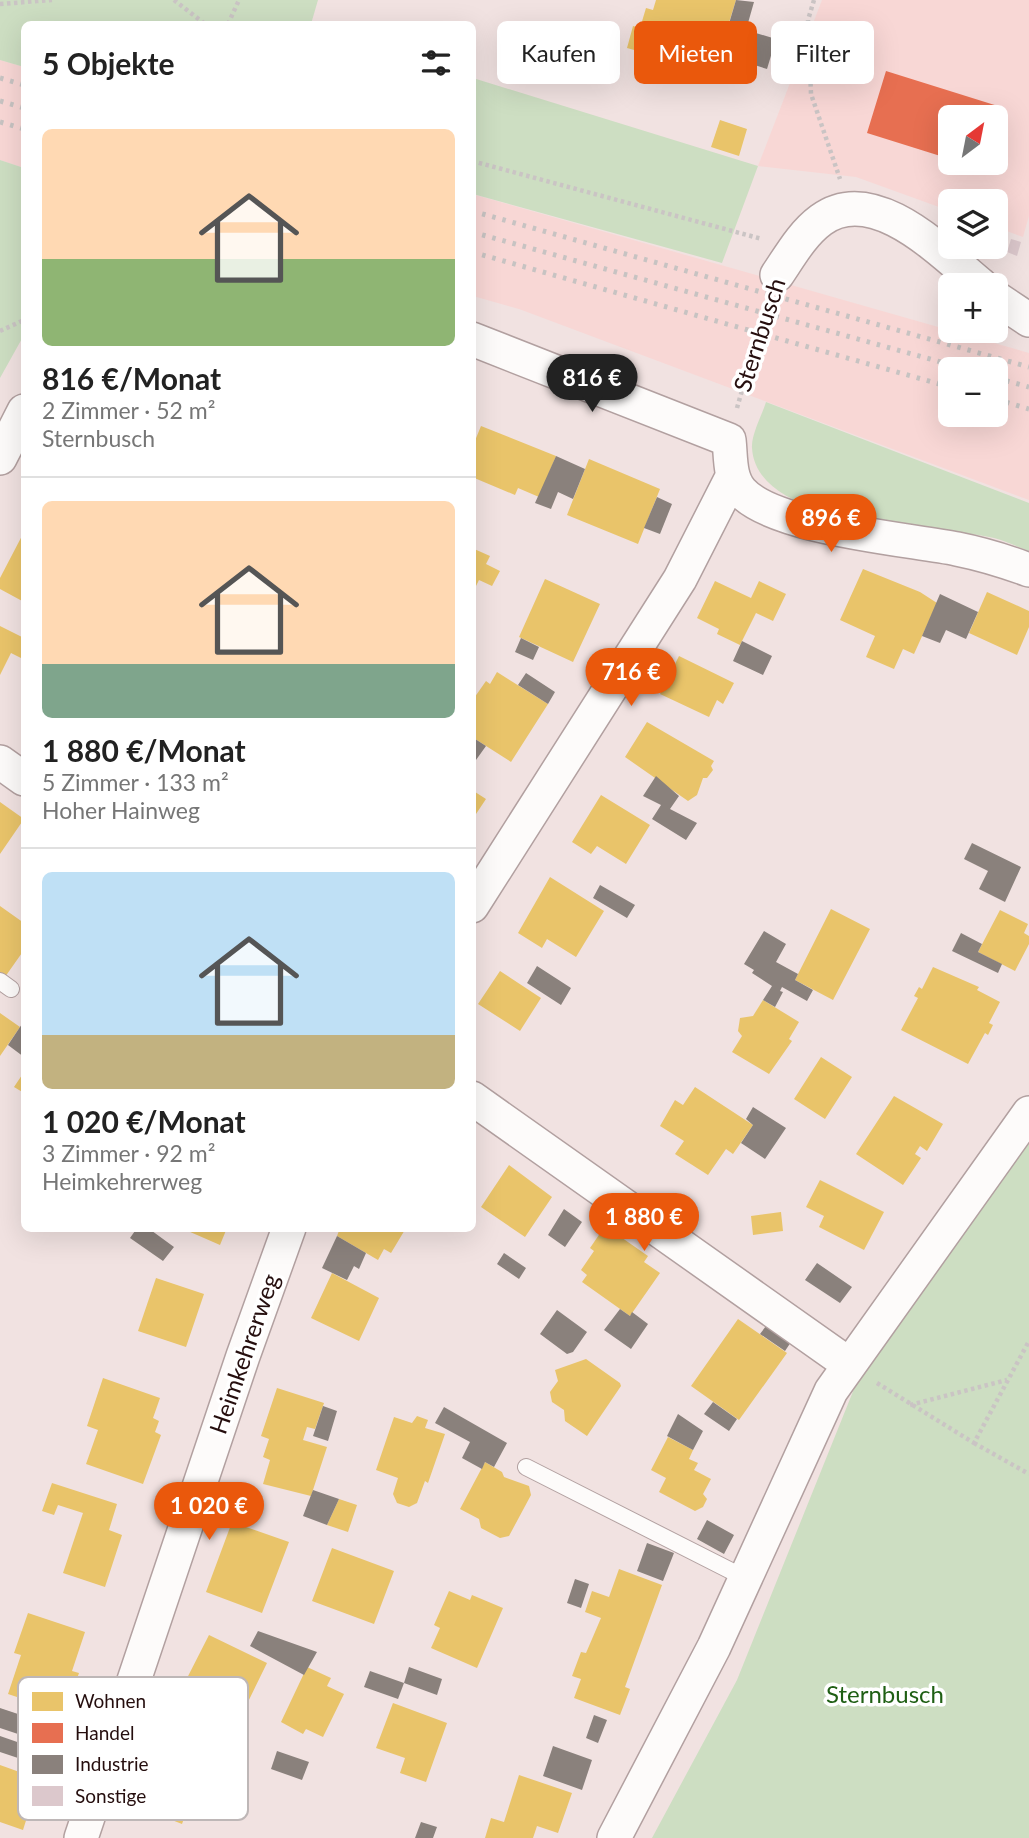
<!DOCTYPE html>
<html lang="de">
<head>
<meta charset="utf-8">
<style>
	body { margin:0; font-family:Lato,sans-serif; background:#f6f6f6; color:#222; height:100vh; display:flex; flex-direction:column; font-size:26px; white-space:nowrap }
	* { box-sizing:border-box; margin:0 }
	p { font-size:23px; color:#767676 }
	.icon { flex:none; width:38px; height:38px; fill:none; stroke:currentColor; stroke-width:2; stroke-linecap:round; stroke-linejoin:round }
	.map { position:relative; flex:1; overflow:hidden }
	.details { position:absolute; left:21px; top:21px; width:455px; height:1211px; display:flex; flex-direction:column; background:#fff; border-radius:10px; box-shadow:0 7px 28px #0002 }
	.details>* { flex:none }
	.banner { position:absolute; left:497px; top:21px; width:427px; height:63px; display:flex; gap:14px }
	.needle { width:46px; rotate:32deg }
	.tools { position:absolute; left:938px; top:105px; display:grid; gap:14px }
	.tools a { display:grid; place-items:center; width:70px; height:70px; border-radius:10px; background:#fff; box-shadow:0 7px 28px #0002; font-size:35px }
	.price { position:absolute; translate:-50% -60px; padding:0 16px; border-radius:24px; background:#ea580c; color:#fff; font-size:23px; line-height:46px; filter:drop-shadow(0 2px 4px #0008) }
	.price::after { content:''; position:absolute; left:50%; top:42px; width:21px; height:16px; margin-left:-10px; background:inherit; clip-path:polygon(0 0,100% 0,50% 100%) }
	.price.on { background:#222; color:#fff }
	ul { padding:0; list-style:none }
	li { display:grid; align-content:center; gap:14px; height:371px; padding:0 21px }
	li+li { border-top:2px solid #e0e0e0 }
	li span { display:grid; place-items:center; height:217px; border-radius:10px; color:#555 }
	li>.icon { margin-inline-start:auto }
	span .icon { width:126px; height:126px; fill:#fffc; stroke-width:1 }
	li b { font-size:30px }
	h2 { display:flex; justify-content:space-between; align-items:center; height:84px; padding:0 21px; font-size:30px }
	.chip { padding:0 24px; border-radius:10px; background:#fff; box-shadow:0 7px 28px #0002; font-size:24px; line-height:63px }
	.chip.on { background:#ea580c; color:#fff }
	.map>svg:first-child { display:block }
	.built { fill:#f8d7d5; fill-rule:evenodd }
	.green { fill:#cddec2 }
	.homes { fill:#e9c46a }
	.shops { fill:#e76f51 }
	.industry { fill:#8a817c }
	.building { fill:#dcc8cc }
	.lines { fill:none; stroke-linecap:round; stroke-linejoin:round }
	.lane-casing { stroke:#b2a0a0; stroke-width:18 }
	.street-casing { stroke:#b2a0a0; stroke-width:36 }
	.path { stroke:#cac4c4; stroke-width:4.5; stroke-dasharray:3.5 3.5; stroke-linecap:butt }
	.lane { stroke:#fdfbfa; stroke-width:16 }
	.street { stroke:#fdfbfa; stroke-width:33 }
	.rail { stroke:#c7c3c2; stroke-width:5; stroke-dasharray:3.5 7; stroke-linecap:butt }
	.labels { text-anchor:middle; stroke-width:7; stroke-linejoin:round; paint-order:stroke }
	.street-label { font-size:24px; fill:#250e0e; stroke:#fff }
	.park-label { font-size:24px; fill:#1f5f14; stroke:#fff }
	.key { fill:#fff; stroke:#beb7b7; stroke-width:2 }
	.key-label { font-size:19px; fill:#250e0e }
</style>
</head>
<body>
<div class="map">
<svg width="1029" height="1838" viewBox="0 0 1029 1838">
	<rect width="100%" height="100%" fill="#f1e2e1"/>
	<path class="built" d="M822 0H1029V216L1023 237 996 227V201H950V211L856 177 758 166ZM950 117H996V163H950Z
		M0 60 24 67V168L0 160Z
		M472 194 1029 353V500L519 309 473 296ZM950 369H996V415H950Z"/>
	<path class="green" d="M0 0H318L311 24H24V67L0 60Z
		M473 78 758 166 722 263 473 194Z
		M0 160 24 168V335L0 378Z
		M766 402 1029 503V551C1017 547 1006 541 994 538 936 524 757 529 752 448 751 435 762 415 766 402Z
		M1029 1139V1838H652L737 1680 856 1384Z"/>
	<path class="homes" d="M656 0H736L727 29 705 23 700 28 705 34 700 48 711 51 701 83 681 76 679 84 653 76 659 57 627 48 633 26 640 28 646 8 653 10Z
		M720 120 747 129 739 156 711 147Z
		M481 426 556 456 539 497 518 488 515 495 472 477V448Z
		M589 459 660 489 638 544 567 515Z
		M24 532V602L0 589V578Z
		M472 548 490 556 486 564 500 571 492 586 479 580 472 594Z
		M863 569 920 592 937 603 914 654 903 649 894 669 866 657 875 636 840 620Z
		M545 579 600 604 573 662 519 637Z
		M715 581 751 598 759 581 786 594 773 621 756 613 740 645 717 634 719 629 697 618Z
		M987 592 1029 611V627L1017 655 969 633Z
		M0 626 24 638 23 659 11 653 0 675Z
		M679 656 734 683 723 704 717 700 709 717 660 694Z
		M497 672 548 704 511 762 472 737V701L486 681 490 684Z
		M647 722 714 761 711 766 713 770 707 778H703L697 795 688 801 625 757Z
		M472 790 486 799 472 820Z
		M601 795 650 825 626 864 597 846 591 854 572 842Z
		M0 802 24 819 0 854Z
		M550 877 604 911 576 957 547 939 542 948 518 933Z
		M0 906 24 923V950L5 977 0 973Z
		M831 909 870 929 833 1000 795 980Z
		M1000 910 1028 924 1024 933 1029 936V944L1015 971 978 952Z
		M933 967 979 987 977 990 1000 1002 989 1023 993 1025 988 1035 985 1033 968 1064 901 1030 918 998 914 996 919 987 922 989Z
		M500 971 541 998 520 1031 478 1004Z
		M763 1000 799 1022 789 1039 792 1041 769 1074 732 1052 742 1036 738 1031 740 1018 753 1016Z
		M0 1013 20 1027 0 1056Z
		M821 1057 852 1077 825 1119 794 1099Z
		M24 1072V1093L14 1087Z
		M695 1087 753 1125 733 1154 726 1149 708 1175 675 1154 684 1141 660 1126 675 1100 683 1105Z
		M894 1096 943 1124 927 1151 920 1146 915 1154 921 1158 903 1185 856 1154Z
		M509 1165 552 1197 525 1237 481 1207Z
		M820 1180 884 1212 864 1250 819 1227 824 1216 806 1207Z
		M781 1212 783 1231 753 1235 751 1216Z
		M605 1226 648 1256 644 1262 660 1273 630 1316 582 1282 587 1275 581 1270 594 1251 590 1248Z
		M181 1228H227L220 1245Z
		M340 1228H406L391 1253 384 1249 378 1260 337 1236Z
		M332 1273 379 1298 359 1341 311 1318Z
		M156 1278 204 1294 186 1347 138 1331Z
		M738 1319 787 1353 739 1420 691 1386Z
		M586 1359 620 1383 621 1386 587 1436 565 1421 564 1410 552 1402 550 1392 558 1381 555 1370Z
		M103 1378 160 1398 153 1418 159 1421 155 1432 161 1435 143 1484 86 1464 98 1430 87 1426Z
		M277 1388 324 1403 315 1429 307 1427 303 1440 327 1447 311 1496 263 1484 270 1460 263 1457 269 1439 261 1436Z
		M417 1416 428 1420 425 1428 445 1434 428 1483 425 1481 417 1503 409 1507 397 1503 393 1494 398 1478 376 1470 394 1417 412 1423Z
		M668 1437 693 1450 689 1459 698 1463 694 1470 711 1479 703 1494 707 1499 703 1507 695 1511 659 1492 666 1478 651 1470Z
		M485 1462 502 1472 504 1477 529 1486 531 1495 509 1536 500 1538 481 1528 479 1519 460 1509Z
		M52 1483 117 1504 109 1530 122 1535 105 1587 63 1573 83 1513 58 1505 54 1515 42 1511Z
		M339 1499 357 1505 348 1532 327 1525Z
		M232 1522 289 1542 262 1613 206 1592Z
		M332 1548 394 1571 374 1624 312 1601Z
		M619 1569 662 1585 625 1687 630 1689 620 1715 574 1698 581 1679 572 1676 581 1652 586 1653 601 1618 585 1612 592 1591 609 1597Z
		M449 1591 470 1600 472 1595 503 1608 477 1668 431 1648 440 1628 434 1625Z
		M28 1613 85 1632 72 1671 79 1673 65 1713 8 1694 21 1655 14 1653Z
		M209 1635 267 1663 246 1706 207 1687 202 1696 183 1686Z
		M307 1667 331 1678 327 1686 344 1694 323 1737 306 1729 303 1734 281 1722Z
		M393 1703 447 1723 426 1782 400 1773 405 1758 376 1748Z
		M0 1765 39 1779 23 1830 0 1822Z
		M158 1767 224 1792 216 1815 195 1808 196 1804 190 1801 182 1824 144 1809Z
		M519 1775 572 1793 558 1833 537 1826 533 1838H485L491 1818 504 1822Z"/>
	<path class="shops" d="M886 71 1001 107 996 123V117H950V159L867 133Z"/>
	<path class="industry" d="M736 0 754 2 746 30 776 39 767 69 720 54Z
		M556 456 585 469 573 499 558 492 551 509 535 503Z
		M657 497 672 504 660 534 644 528Z
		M940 594 978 612 966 639 946 630 940 643 922 636Z
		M521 638 539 647 533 660 515 652Z
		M742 641 772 656 763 675 733 661Z
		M526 673 555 692 548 704 518 685Z
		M472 737 486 746 476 760 472 758Z
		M656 776 679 796 670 809 697 823 686 840 652 819 661 805 643 796Z
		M972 843 1021 867 1005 902 979 889 988 871 964 859Z
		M600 885 635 905 627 918 593 898Z
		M764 931 786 944 776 962 798 974 795 980 813 990 807 1001 782 987 780 991 783 992 775 1007 763 1000 772 986 752 973 754 970 744 964Z
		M961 933 982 944 978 952 1002 964 998 973 952 951Z
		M537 966 571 988 561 1005 527 983Z
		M24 1021V1057L8 1045Z
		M753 1107 786 1128 765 1159 741 1143 753 1125 746 1119Z
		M564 1209 582 1222 565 1247 548 1235Z
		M137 1228H148L174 1247 163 1261 130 1238Z
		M337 1236 366 1253 359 1269 354 1266 347 1280 322 1268Z
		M504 1253 526 1268 519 1279 497 1264Z
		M817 1263 852 1287 840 1303 805 1280Z
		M620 1309 630 1316 632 1312 648 1324 631 1349 604 1330Z
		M557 1310 587 1332 573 1352 567 1354 540 1334Z
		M769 1322 793 1339 785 1351 760 1334Z
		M713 1402 737 1419 729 1431 704 1414Z
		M323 1406 337 1411 328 1441 313 1436Z
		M444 1407 507 1443 494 1467 485 1462 482 1469 462 1458 470 1442 435 1423Z
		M678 1414 703 1431 693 1450 667 1436Z
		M313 1490 339 1499 327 1525 303 1516Z
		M707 1520 734 1535 724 1554 697 1539Z
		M647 1543 674 1553 663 1581 637 1571Z
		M575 1579 589 1584 581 1608 567 1603Z
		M258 1631 317 1652 304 1675 250 1646Z
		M409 1667 442 1679 437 1695 404 1683Z
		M370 1671 404 1683 398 1699 364 1687Z
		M0 1708 27 1717 21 1735 0 1728Z
		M594 1715 607 1720 598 1743 586 1738Z
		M0 1736 23 1744 18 1758 0 1752Z
		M553 1746 592 1760 582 1790 543 1776Z
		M277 1751 309 1762 302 1780 271 1769Z
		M421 1822 437 1827 433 1838H415Z"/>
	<path class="building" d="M1011 239 1021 242 1017 256 1007 252Z"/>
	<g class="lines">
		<g class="lane-casing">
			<path id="lane" d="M0 981 11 989
				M526 1467 745 1578"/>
		</g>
		<g class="street-casing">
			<path id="street" d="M777 275C790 256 802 234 821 220 874 181 943 254 981 285
				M996 298 1029 320
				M472 339 729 440C731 457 729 477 741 491 773 528 907 539 957 549 982 554 1005 561 1029 570
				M0 458 24 411
				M0 762 24 779
				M472 906 680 579 732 477
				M472 1098 847 1363
				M81 1838 243 1356 289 1228
				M614 1838 714 1647 831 1391 1029 1113"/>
		</g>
		<path class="path" d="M174 0 205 24
			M814 0 808 20 811 94 840 179
			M0 4 52 0
			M228 24 239 0
			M472 161 762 239
			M0 331 24 320
			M737 408 766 306
			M877 1383 974 1443 1029 1341
			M910 1405 1007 1380
			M974 1443 1029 1474"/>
		<use href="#lane" class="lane"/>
		<use href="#street" class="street"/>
		<path class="rail" d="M0 78 24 85
			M0 101 24 108
			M0 122 24 129
			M472 211 1029 367
			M472 232 966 369
			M472 252 950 387
			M996 378 1029 387
			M996 399 1029 409"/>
	</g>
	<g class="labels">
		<g class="street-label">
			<text transform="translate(760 335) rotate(-72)" y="8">Sternbusch</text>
			<text transform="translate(245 1354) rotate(-71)" y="8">Heimkehrerweg</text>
		</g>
		<g class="park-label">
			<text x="885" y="1703">Sternbusch</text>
		</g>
	</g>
	<rect x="18" y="1677" width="230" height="143" rx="10" class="key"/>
	<rect x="32" y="1692" width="31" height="19" fill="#e9c46a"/>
	<rect x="32" y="1723" width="31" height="20" fill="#e76f51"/>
	<rect x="32" y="1755" width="31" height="19" fill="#8a817c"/>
	<rect x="32" y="1786" width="31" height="20" fill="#dcc8cc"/>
	<g class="key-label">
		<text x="75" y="1708">Wohnen</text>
		<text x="75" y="1740">Handel</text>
		<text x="75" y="1771">Industrie</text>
		<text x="75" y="1803">Sonstige</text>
	</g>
</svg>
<div class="tools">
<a><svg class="needle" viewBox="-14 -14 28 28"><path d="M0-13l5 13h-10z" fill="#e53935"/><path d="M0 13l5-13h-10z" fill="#767676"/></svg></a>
<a><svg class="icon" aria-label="layers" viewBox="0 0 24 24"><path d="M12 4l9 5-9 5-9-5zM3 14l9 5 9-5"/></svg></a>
<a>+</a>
<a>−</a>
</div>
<b class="price on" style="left:592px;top:414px">816 €</b>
<b class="price" style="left:831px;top:554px">896 €</b>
<b class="price" style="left:631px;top:708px">716 €</b>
<b class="price" style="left:644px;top:1253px">1 880 €</b>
<b class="price" style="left:209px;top:1542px">1 020 €</b>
<div class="banner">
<a class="chip">Kaufen</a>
<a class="chip on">Mieten</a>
<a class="chip">Filter</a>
</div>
<section class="details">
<h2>5 Objekte<svg class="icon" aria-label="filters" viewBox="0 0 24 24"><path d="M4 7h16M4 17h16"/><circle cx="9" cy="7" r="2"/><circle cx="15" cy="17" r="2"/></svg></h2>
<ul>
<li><span style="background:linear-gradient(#ffd9b3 60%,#8fb573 0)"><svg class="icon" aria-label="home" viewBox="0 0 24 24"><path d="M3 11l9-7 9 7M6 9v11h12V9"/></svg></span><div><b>816 €/Monat</b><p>2 Zimmer · 52 m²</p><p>Sternbusch</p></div></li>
<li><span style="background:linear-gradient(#ffd9b3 75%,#7fa58c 0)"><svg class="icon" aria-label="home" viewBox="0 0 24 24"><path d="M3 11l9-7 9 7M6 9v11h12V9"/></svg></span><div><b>1 880 €/Monat</b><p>5 Zimmer · 133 m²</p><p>Hoher Hainweg</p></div></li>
<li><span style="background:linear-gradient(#bfe0f5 75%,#c2b280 0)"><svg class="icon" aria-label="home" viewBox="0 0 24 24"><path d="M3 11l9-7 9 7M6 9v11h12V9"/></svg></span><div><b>1 020 €/Monat</b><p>3 Zimmer · 92 m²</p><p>Heimkehrerweg</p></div></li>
</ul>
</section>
</div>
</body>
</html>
